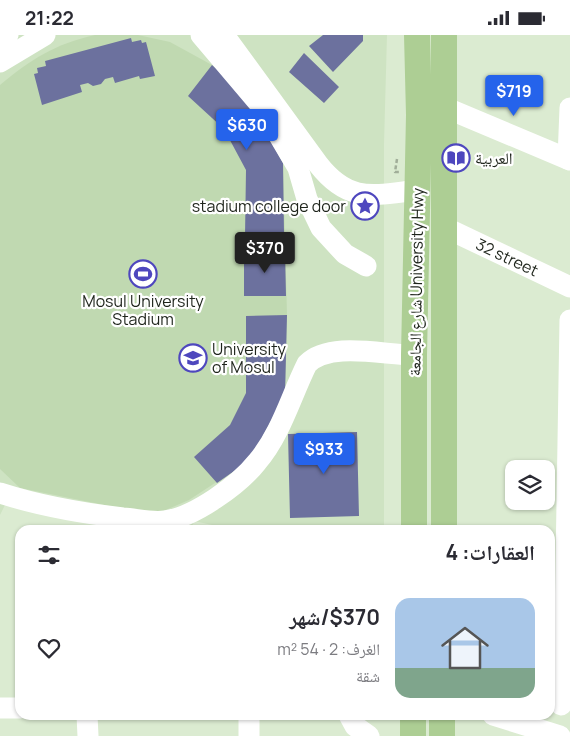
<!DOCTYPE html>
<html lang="ar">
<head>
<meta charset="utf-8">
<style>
	body { margin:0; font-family:Manrope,"Noto Naskh Arabic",sans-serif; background:#f2f2f3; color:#2b2b33; direction:rtl; height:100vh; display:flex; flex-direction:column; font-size:19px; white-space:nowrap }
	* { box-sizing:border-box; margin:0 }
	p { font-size:16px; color:#7c7c81 }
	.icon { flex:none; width:28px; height:28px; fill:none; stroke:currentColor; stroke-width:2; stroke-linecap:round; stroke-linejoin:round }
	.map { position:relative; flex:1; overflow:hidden; direction:ltr }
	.panel { position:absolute; left:15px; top:490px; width:540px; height:195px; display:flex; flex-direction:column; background:#fff; border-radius:15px; box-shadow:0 1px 4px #0004; direction:rtl }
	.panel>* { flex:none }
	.buttons { position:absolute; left:505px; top:425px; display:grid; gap:10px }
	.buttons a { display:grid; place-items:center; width:50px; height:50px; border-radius:10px; background:#fff; box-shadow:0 1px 4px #0004; font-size:25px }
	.price { position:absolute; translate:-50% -42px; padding:0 11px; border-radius:5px; background:#2563eb; color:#fff; font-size:16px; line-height:32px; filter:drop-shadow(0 1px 2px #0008) }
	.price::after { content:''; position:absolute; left:50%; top:30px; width:15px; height:11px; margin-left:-8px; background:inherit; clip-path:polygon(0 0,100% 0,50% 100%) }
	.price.selected { background:#222; color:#fff }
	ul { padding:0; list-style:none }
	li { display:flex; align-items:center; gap:15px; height:125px; padding:0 20px }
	li span { display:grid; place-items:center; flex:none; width:140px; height:100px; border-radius:15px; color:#555 }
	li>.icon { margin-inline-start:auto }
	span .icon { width:60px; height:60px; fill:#fffc; stroke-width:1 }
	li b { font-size:21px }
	h2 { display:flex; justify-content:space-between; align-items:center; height:60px; padding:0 20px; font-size:21px }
	.status { display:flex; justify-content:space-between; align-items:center; height:35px; padding:0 25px; background:#fff; direction:ltr }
	.status svg { height:14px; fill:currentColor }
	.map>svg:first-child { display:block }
	.built { fill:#cee3c2 }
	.green { fill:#c0d9b1 }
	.building { fill:#6c719e }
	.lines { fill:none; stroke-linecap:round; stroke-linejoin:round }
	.path { stroke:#a1ae99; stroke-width:2.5; stroke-dasharray:4 2.5; stroke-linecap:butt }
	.minor { stroke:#fff; stroke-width:21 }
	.major { stroke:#adce94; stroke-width:26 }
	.labels { text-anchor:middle; stroke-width:4.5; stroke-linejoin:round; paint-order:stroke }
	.poi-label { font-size:16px; fill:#1e241b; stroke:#fff; text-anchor:start }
	.street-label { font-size:16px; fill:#1e241b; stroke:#fff }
</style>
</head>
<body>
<div class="status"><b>21:22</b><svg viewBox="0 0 49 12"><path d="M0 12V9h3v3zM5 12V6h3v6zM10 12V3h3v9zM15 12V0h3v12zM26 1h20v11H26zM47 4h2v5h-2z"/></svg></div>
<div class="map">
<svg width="570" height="701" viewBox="0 0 570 701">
	<rect width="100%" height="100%" fill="#dbebd1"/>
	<path class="built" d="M0 0H387L384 109V495H235L194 486 191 495H141L5 470 0 480Z"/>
	<path class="green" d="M95 0H138L170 7 212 30 244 58 283 128 287 280 285 360 250 425 189 465 154 480 20 453 0 434V50C31 24 55 9 95 0Z"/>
	<path class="building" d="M323 0H363V6L333 37 309 11Z
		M131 3 132 7 141 5 142 8 146 7 155 41 140 44 139 41 115 48 113 42 105 44 101 49 93 51 88 48 80 50 82 57 42 70 34 39 38 38 37 33 46 31 45 26Z
		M304 18 339 52 324 68 289 37Z
		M212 30 244 58 283 128 284 198 245 201 246 135 224 94 188 61Z
		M244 217H285L286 261H244Z
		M287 280 285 360 250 425 217 448 194 422 230 390 246 358V281Z
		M357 397 359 481 290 483 288 399Z"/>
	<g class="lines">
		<path class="path" d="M397 124 395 137H399"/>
		<g class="minor">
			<path d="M201 0 262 72 298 133 307 164 321 193 345 219 366 231"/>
			<path d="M224 0 318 129C349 169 374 160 418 155"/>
			<path d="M0 6 8 0"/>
			<path d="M0 27 45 0"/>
			<path d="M444 72 570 125"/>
			<path d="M568 124 570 73"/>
			<path id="s1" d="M444 192 570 252"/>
			<path d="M0 458C40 471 81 478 123 483 137 484 152 488 165 486 194 482 239 450 257 427 281 399 291 361 307 329 330 306 383 320 414 320"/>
			<path d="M561 670 565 590 570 285"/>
			<path d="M0 673H20"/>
			<path d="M87 680 88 701"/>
			<path d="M349 680 355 691 369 701"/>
			<path d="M493 680 560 701"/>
			<path d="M249 701V680"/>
		</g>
		<path class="major" d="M444 0V495
			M414 495V320L419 80 417 0
			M413 701V680
			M442 701V680"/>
	</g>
	<defs>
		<g id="library-ring" transform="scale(1.4375)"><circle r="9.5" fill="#fff" stroke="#4e47be" stroke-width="1.5"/><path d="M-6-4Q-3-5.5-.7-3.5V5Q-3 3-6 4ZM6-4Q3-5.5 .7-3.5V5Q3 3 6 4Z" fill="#4e47be"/></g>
		<g id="sight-ring" transform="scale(1.4375)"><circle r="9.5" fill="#fff" stroke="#4e47be" stroke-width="1.5"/><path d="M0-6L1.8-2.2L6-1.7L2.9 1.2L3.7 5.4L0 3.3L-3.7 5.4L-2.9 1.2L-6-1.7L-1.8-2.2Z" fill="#4e47be"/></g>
		<g id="stadium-ring" transform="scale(1.4375)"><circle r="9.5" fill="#fff" stroke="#4e47be" stroke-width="1.5"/><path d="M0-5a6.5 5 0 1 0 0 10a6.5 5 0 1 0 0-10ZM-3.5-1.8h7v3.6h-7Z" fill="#4e47be"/></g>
		<g id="university-ring" transform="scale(1.4375)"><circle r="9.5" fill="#fff" stroke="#4e47be" stroke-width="1.5"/><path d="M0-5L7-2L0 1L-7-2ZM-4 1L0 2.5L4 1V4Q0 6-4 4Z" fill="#4e47be"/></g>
	</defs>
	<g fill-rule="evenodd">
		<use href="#library-ring" x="456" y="123"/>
		<use href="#sight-ring" x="365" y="171"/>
		<use href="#stadium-ring" x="143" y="239"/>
		<use href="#university-ring" x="193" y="323"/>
	</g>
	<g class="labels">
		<g class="poi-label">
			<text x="475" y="129">العربية</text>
			<text x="346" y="177" text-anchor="end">stadium college door</text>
			<text x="143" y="272" text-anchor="middle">Mosul University<tspan x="143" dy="18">Stadium</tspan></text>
			<text x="212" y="320">University<tspan x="212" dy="18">of Mosul</tspan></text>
		</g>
		<g class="street-label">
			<text dy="6" stroke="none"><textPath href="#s1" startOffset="70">32 street</textPath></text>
			<text transform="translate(416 247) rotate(-89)" y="6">شارع الجامعة University Hwy</text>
		</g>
	</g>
</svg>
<div class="buttons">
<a><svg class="icon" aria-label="layers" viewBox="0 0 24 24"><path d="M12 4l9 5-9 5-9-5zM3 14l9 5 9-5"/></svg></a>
</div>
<b class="price" style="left:514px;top:82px">$719</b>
<b class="price" style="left:247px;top:116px">$630</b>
<b class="price selected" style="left:265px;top:239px">$370</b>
<b class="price" style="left:324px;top:440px">$933</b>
<section class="panel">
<h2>العقارات: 4<svg class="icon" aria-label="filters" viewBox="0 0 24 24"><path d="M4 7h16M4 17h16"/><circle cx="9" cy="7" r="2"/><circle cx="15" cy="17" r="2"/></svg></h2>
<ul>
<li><span style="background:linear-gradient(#a9c7e8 70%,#7fa58c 0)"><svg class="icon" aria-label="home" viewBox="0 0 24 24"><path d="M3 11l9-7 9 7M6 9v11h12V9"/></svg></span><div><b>$370/شهر</b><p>الغرف: 2 · 54 m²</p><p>شقة</p></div><svg class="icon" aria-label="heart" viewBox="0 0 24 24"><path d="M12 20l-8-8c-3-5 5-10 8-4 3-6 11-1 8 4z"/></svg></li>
</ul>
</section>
</div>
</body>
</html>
